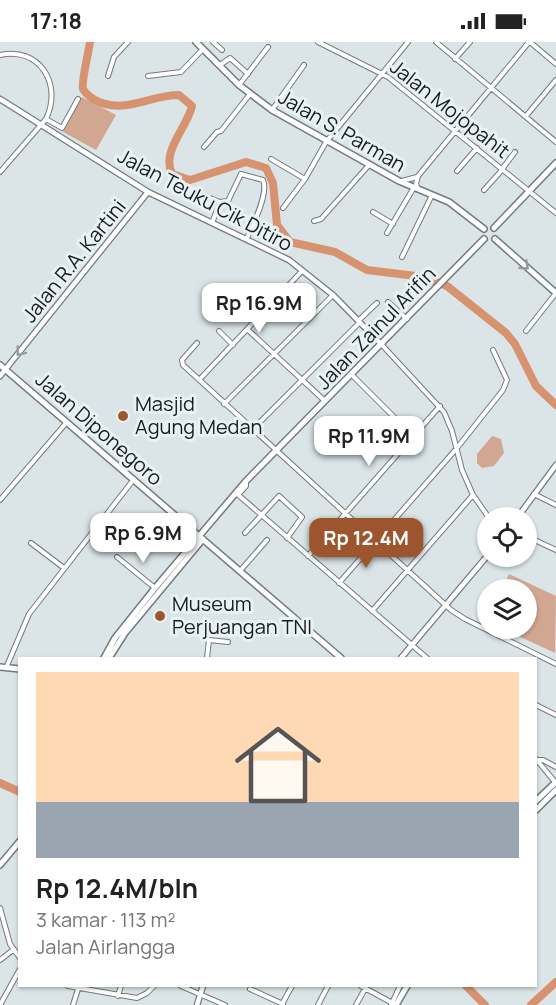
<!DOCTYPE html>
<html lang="id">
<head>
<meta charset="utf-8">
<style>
	body { margin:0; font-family:Manrope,sans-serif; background:#f2f2f2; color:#222; height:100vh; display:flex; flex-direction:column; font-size:22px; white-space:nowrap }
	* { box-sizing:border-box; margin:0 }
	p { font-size:20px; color:#767676 }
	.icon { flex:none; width:33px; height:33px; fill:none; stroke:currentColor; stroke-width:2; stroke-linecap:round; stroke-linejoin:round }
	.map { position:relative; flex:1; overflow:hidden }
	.details { position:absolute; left:18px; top:615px; width:519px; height:330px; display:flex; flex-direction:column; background:#fff; border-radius:0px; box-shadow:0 2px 4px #0004 }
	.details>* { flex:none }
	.tools { position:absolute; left:477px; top:465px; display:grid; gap:12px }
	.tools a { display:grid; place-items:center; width:60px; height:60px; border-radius:50%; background:#fff; box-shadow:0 2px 4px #0004; font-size:30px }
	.price { position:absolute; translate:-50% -51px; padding:0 14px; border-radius:12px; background:#fff; color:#222; font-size:20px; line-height:39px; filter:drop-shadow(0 2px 3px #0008) }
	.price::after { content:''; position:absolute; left:50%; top:36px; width:18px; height:14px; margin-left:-9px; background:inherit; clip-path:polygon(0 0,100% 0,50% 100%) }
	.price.on { background:#9c552c; color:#fff }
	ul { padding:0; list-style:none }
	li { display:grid; align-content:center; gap:12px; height:318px; padding:0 18px }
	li+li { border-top:2px solid #e0e0e0 }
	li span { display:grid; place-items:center; height:186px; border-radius:0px; color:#555 }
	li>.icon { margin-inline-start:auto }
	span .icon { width:108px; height:108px; fill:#fffc; stroke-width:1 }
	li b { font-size:26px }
	.status { display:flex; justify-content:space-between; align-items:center; height:42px; padding:0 30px; background:#fff; direction:ltr }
	.status svg { height:16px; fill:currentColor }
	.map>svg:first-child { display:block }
	.green { fill:#d1a791 }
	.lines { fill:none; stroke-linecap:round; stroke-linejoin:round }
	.river { stroke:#d7936f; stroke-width:8 }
	.street-casing { stroke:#727b7d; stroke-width:6 }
	.secondary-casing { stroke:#727b7d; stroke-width:7 }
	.primary-casing { stroke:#727b7d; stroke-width:8 }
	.street { stroke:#fff; stroke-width:4 }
	.secondary { stroke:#fff; stroke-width:4.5 }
	.primary { stroke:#fff; stroke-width:5 }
	.oneway { stroke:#989999 }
	.poi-dot { fill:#9c552c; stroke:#e8f2f5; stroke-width:2 }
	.labels { text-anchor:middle; stroke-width:6; stroke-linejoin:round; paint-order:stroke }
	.street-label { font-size:20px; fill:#191c1d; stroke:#e8f2f5 }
	.poi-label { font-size:20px; fill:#191c1d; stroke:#e8f2f5; text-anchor:start }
</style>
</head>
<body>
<div class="status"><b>17:18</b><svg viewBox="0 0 49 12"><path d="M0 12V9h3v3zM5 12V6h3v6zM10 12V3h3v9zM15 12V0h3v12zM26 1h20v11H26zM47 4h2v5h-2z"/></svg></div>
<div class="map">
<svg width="556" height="963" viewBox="0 0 556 963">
	<rect width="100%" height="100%" fill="#dbe5e7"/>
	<path class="green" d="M82 55 116 73 96 108 63 90Z
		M492 394 501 397 504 411 494 424 482 426 477 421V412Z
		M509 532 556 554 555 611 503 587 526 586V548L502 547Z"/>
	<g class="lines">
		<path class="river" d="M90 0C89 9 81 40 83 47 85 51 89 54 93 57 123 74 148 53 179 53L192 64C187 86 161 109 172 132L190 138 246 120 266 126 273 141 277 183 290 200 335 210 367 228 424 235 447 244 506 291 515 302 536 344 556 363
			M0 741 20 750
			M466 944 485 963
			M531 963 556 940"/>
		<g class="street-casing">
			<path id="street" d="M213 0 222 8
				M318 0 388 35 556 171
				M436 0 556 100
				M530 0 556 22
				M0 13C39 4 63 42 46 77L0 130
				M455 17 470 0
				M220 23 230 16 248 32
				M108 34 114 15 128 0
				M148 34 181 30 203 7
				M239 43 268 5
				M272 68 304 23
				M526 74 556 38
				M46 77 62 86 78 57
				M204 105 217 90 221 89 250 52
				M271 117 305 137
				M502 127 515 110
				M457 129 477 106
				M402 139 417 135
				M418 147 416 142 418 134 529 0
				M484 148 503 127
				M197 151 220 160
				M283 166 305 137 326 100 408 0
				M373 170 393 182
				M314 179 321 177 369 123
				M212 181 220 160 228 159 241 132 263 138C269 151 253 183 247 196
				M387 191 413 147
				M402 215 432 153
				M388 260 407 277
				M359 278 377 261
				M248 288 325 359
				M219 289 233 303
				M526 289 556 251
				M197 301 182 318 183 323 451 568 465 577 556 622
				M382 303 444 370 452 389 462 428 473 453 489 476
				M352 333 412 393
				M199 338 302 229
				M224 362 333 253
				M252 388 360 280
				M236 451 427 616
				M534 452 556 463
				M238 453 246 444V439
				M0 458 67 380
				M245 491 279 454 302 475 287 496
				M526 494 556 508
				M31 501 64 526
				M308 514 440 364
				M117 515 155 546
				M240 529 267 498
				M339 541 457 406 503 348 507 338 493 308
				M372 569 473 453
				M207 616 209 598 228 600
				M6 626 29 572 134 437
				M536 663 556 673
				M536 717 555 740
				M536 718H543L556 725
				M0 866 10 902 20 916
				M0 918 13 908
				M68 944 137 956 147 951 154 944
				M181 944 225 963
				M361 944 396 963
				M250 947 283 962
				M118 954 121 944
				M282 962 292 944
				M0 963 20 927
				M73 963 79 944
				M318 963 328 944
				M356 963 366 945
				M391 963 400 944"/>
		</g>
		<g class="secondary-casing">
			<path id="secondary" d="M0 57 148 150 289 218 333 253 382 303
				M0 334 148 150
				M517 476 556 423
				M401 616 488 513
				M197 963 203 944"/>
		</g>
		<g class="primary-casing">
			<path id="primary" d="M196 0 239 43 272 68 399 139 449 160 484 187
				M494 186 556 121
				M495 197 556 251
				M0 323 341 616
				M104 616 115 596 155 546 246 439 484 197
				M109 616 125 591 203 497
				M0 625 20 627
				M536 759 556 740
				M536 768 556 748
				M0 823 20 799
				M396 963 407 944"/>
		</g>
		<use href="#street" class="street"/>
		<use href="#secondary" class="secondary"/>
		<use href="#primary" class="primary"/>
	</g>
	<defs><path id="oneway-chevron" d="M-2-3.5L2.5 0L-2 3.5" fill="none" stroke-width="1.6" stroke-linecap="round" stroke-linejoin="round" transform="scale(1.5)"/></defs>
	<g class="oneway">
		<use href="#oneway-chevron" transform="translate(525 224) rotate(42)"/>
		<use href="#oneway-chevron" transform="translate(20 310) rotate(128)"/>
	</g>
	<g class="poi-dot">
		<circle cx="123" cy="374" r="6"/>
		<circle cx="160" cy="574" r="6"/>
	</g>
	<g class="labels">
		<g class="street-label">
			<text transform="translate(450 67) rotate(38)" y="7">Jalan Mojopahit</text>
			<text transform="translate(342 89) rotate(30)" y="7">Jalan S. Parman</text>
			<text transform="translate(205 158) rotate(28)" y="7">Jalan Teuku Cik Ditiro</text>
			<text transform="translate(74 219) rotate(-51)" y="7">Jalan R.A. Kartini</text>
			<text transform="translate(376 286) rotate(-46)" y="7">Jalan Zainul Arifin</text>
			<text transform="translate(99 387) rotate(41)" y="7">Jalan Diponegoro</text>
		</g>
		<g class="poi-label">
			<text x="135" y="369">Masjid<tspan x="135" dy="23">Agung Medan</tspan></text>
			<text x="172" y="569">Museum<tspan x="172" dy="23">Perjuangan TNI</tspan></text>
		</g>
	</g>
</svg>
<div class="tools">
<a><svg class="icon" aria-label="locate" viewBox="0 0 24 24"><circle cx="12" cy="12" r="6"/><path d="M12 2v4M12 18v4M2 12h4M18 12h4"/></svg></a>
<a><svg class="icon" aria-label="layers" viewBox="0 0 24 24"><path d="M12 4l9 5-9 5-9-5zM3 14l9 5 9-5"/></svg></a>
</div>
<b class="price" style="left:259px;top:292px">Rp 16.9M</b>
<b class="price" style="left:369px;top:425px">Rp 11.9M</b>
<b class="price" style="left:143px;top:522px">Rp 6.9M</b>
<b class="price on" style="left:366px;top:527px">Rp 12.4M</b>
<section class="details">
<ul>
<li><span style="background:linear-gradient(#ffd9b3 70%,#9aa5b1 0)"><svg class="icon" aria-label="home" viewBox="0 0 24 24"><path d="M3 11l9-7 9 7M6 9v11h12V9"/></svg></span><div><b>Rp 12.4M/bln</b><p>3 kamar · 113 m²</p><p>Jalan Airlangga</p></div></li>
</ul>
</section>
</div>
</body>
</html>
